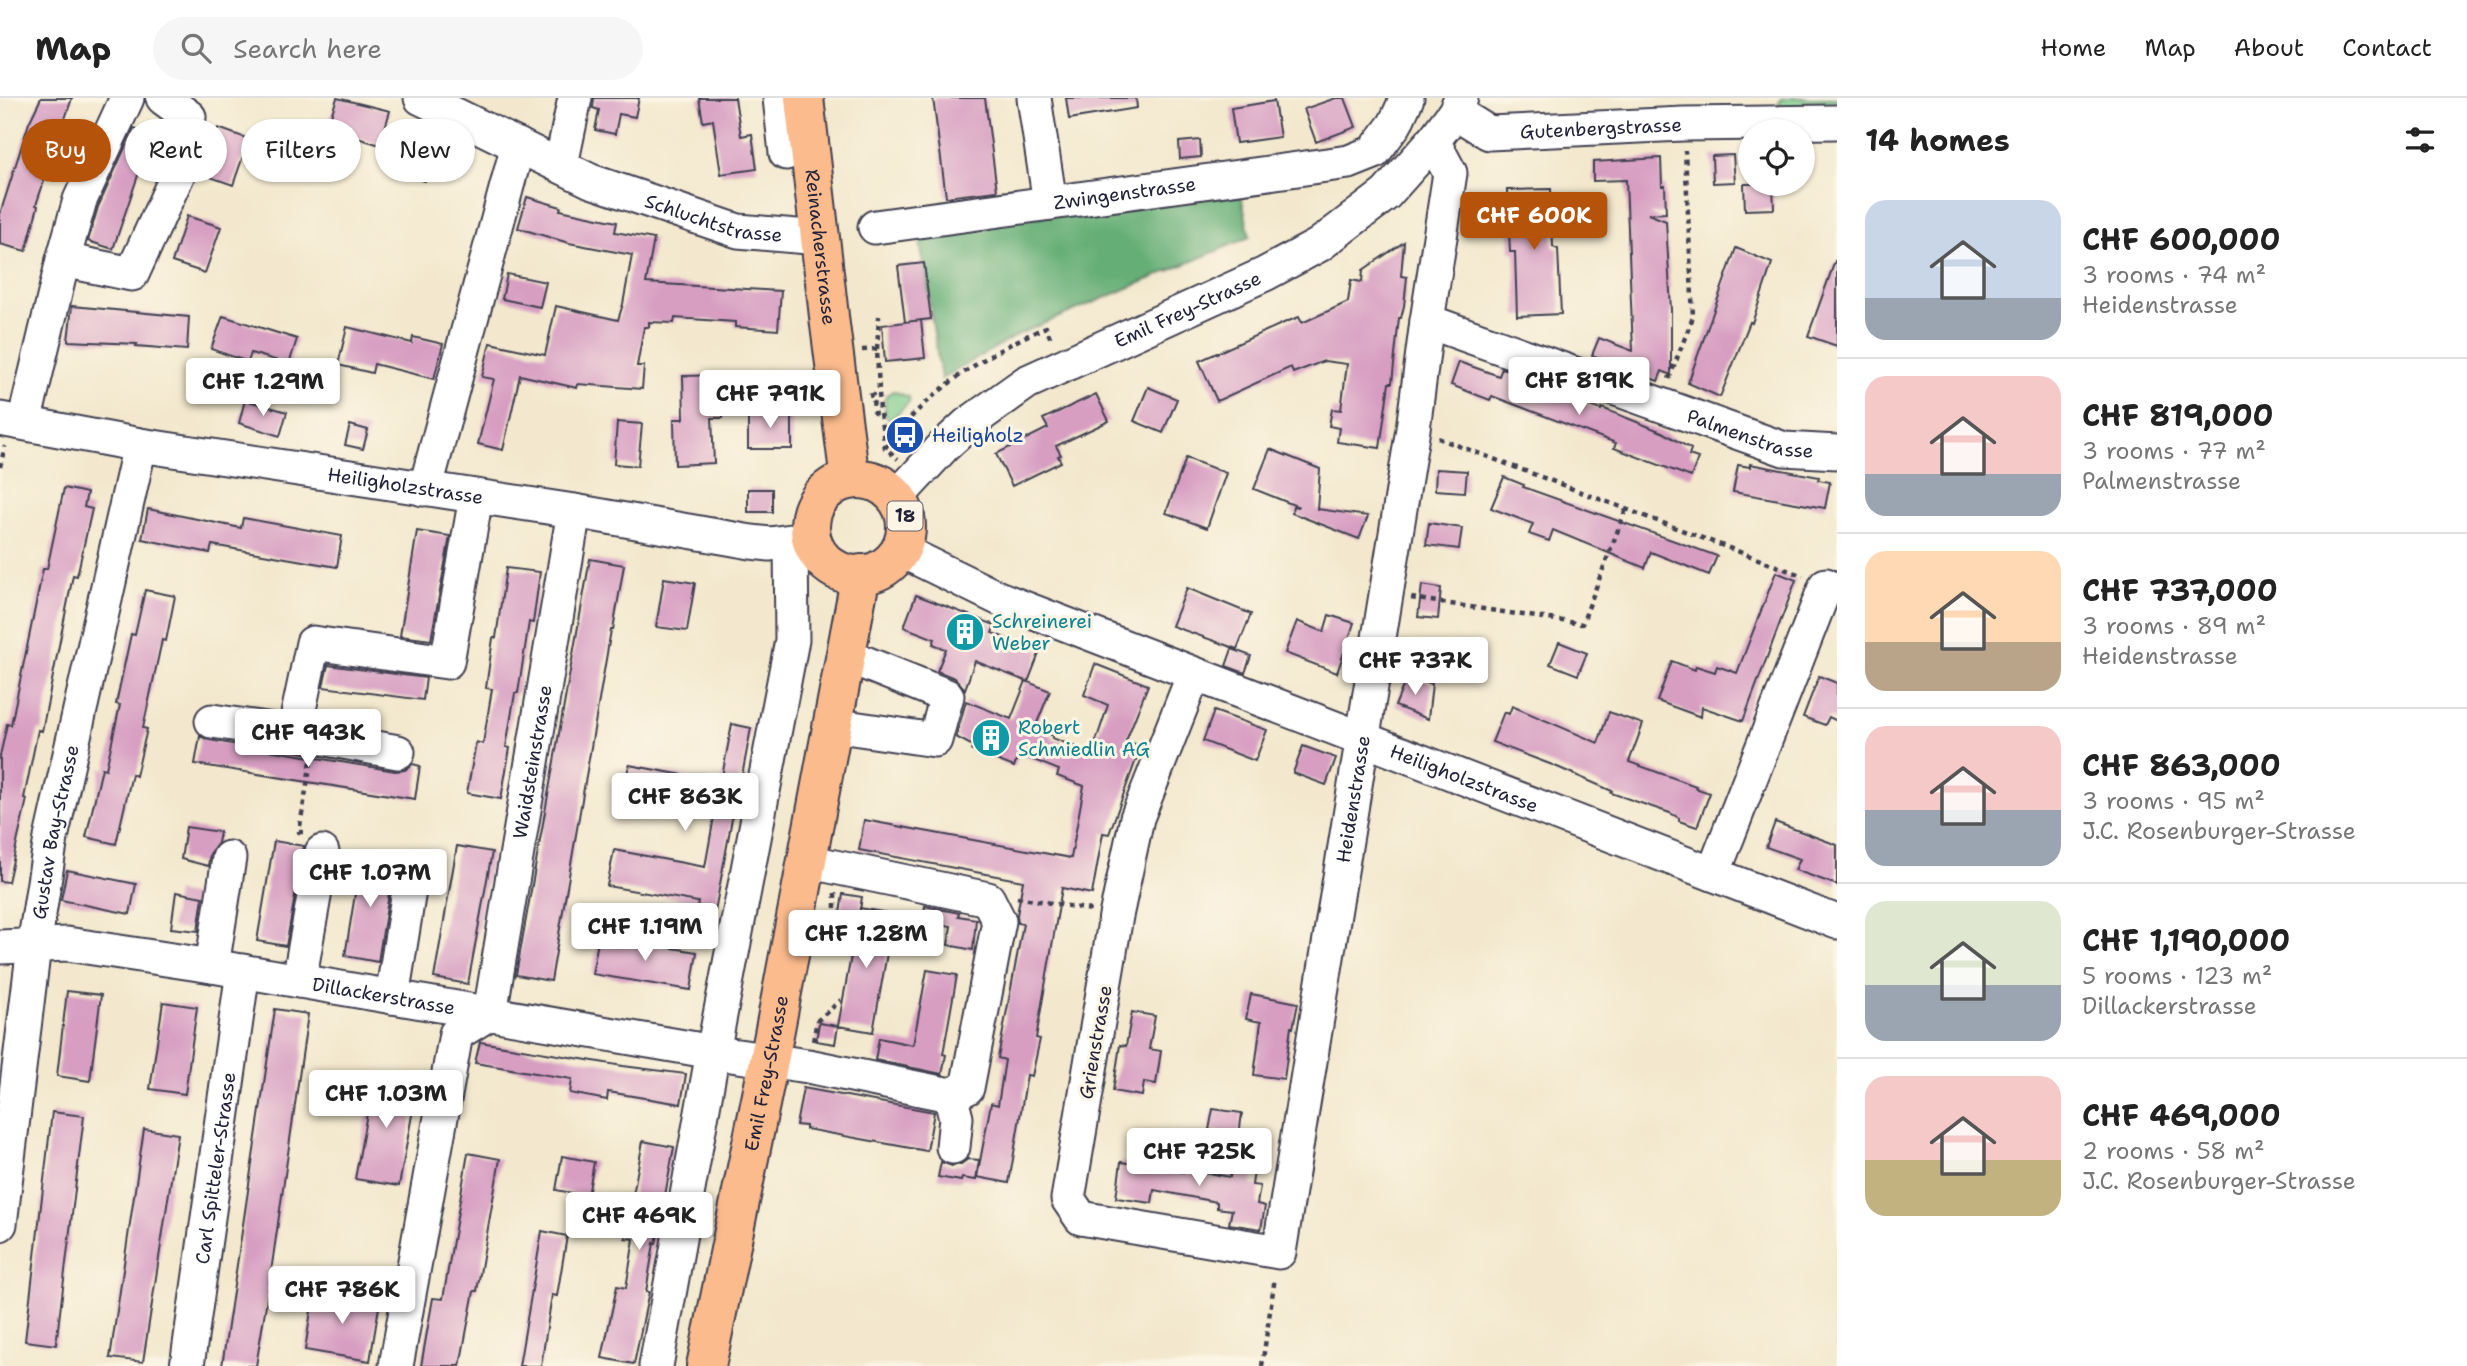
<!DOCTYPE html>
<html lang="en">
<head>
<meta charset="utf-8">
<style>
	body { margin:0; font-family:"Shantell Sans",sans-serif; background:#f6f6f6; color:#222; height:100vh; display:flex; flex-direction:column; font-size:26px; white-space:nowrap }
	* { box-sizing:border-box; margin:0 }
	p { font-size:23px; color:#767676 }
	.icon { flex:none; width:38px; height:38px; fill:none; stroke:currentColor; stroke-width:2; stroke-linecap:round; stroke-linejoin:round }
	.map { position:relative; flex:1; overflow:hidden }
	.side { display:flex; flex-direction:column; background:#fff; width:630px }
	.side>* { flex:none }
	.top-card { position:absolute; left:21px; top:21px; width:665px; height:63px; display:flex; gap:14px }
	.controls { position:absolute; left:1738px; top:21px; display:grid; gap:14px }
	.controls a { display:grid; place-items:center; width:77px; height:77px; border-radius:50%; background:#fff; box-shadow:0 2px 5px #0004; font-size:35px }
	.price { position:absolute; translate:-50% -60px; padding:0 16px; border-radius:7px; background:#fff; color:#222; font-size:23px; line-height:46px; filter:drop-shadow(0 2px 4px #0008) }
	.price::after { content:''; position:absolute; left:50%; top:42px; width:21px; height:16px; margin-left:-10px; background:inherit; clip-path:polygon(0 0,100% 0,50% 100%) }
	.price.active { background:#b45309; color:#fff }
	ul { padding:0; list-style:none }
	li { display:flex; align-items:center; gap:21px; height:175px; padding:0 28px }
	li+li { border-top:2px solid #e0e0e0 }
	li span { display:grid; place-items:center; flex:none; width:196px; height:140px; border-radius:21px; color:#555 }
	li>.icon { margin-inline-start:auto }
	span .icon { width:84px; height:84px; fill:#fffc; stroke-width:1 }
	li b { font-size:30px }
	h2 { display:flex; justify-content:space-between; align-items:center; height:84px; padding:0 28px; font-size:30px }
	.pill { padding:0 24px; border-radius:32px; background:#fff; box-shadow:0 2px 5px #0004; font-size:24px; line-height:63px }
	.pill.active { background:#b45309; color:#fff }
	header { display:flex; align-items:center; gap:42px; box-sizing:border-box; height:98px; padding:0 35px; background:#fff; border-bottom:2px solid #e0e0e0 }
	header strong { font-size:33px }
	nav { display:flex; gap:38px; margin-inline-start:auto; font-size:24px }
	.search { width:490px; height:63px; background:#f6f6f6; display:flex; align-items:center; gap:18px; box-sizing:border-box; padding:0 24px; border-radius:38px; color:#767676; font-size:26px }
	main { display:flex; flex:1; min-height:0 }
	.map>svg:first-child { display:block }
	.green { fill:#7cca8a; stroke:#4f7662; stroke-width:2 }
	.forest { fill:#65ae76; stroke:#446858; stroke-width:2 }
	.building { fill:#d79ec2 }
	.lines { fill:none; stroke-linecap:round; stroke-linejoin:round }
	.minor-casing { stroke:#414051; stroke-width:37 }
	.major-casing { stroke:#414051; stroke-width:42 }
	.path { stroke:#414051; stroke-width:4.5; stroke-dasharray:5 5; stroke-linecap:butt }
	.minor { stroke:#fff; stroke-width:33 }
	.major { stroke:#fbbb8d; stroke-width:38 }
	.labels { text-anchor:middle; stroke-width:6; stroke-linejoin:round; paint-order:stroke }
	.shield { fill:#fcf5e5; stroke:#63616e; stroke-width:2 }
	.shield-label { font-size:18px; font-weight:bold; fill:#22223b }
	.street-label { font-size:19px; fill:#22223b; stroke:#fcf5e5 }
	.transit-label { font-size:19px; fill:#164399; stroke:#fcf5e5; text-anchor:start }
	.culture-label { font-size:19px; fill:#0d838f; stroke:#fcf5e5; text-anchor:start }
</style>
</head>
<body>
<header>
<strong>Map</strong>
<div class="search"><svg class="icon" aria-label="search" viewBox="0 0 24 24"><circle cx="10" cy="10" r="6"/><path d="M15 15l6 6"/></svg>Search here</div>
<nav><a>Home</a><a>Map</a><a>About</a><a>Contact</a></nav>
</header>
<main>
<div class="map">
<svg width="1837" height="1268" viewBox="0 0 1837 1268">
	<rect width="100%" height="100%" fill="#fcf5e5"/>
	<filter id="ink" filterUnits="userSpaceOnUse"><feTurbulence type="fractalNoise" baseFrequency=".0143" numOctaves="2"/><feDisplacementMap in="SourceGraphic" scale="14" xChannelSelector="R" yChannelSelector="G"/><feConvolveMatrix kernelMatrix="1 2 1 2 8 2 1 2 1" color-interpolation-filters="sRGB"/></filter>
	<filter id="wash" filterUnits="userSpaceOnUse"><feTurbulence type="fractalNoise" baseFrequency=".00686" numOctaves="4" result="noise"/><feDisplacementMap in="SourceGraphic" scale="28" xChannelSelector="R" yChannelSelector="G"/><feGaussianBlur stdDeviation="1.57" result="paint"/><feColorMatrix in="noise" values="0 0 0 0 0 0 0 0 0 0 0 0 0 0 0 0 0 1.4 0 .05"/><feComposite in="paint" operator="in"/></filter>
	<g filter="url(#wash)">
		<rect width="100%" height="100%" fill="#f3e8cd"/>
		<path class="green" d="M1781 0H1837V12H1776Z
			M893 293 909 299 910 303 891 322 885 317V299Z"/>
		<path class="forest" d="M1239 88 1250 139 1021 235 941 281 919 137Z"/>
		<g id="blocks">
			<path class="building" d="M41 0H72L36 107 38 108 26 153 0 146V116L29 25Z
				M337 0 390 13 380 47 348 37 346 45 342 44 333 72 315 66Z
				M594 0H639L635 19 619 16 615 36 595 32 599 12 593 10Z
				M699 0H735L741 38 752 36 757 71 721 76 713 22 703 24Z
				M933 0H985L997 93 946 99Z
				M1066 0H1136L1137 10 1069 21Z
				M1336 0H1345L1356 29 1316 44 1304 11Z
				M1274 3 1280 39 1236 45 1231 10Z
				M134 30 152 36 113 151 88 143 98 109Z
				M218 30 249 41 233 87 202 76Z
				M401 40 435 50 425 83 392 73Z
				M1200 42 1201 59 1180 61 1179 44Z
				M1733 57 1735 84 1713 85 1712 58Z
				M1661 60 1662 88H1665L1666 115 1648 116 1666 123 1671 212V277L1662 273 1658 283 1592 257 1599 240 1633 253 1626 82 1593 83V64Z
				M1744 86H1773L1774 111 1745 112Z
				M1551 91 1553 149 1558 151 1561 216 1517 218 1515 154H1510L1507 92Z
				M527 99 561 109 560 112 617 124 615 134 654 141 646 185 781 193 778 232 735 229V224L675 220 674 225 649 224V229H644L637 268H644L642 291 578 286 577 290 520 277 503 352 478 346 494 281 482 279 490 245 545 257 556 208 618 222 623 206 632 157 569 145 518 130Z
				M187 118 221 129 205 175 172 164Z
				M1404 144 1401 178 1407 179 1404 208 1401 220H1399L1392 285H1389L1380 350 1337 344 1339 330 1329 328 1332 311 1341 312 1347 266 1324 263 1293 275 1291 269 1217 303 1199 263 1286 224 1299 219 1302 225 1348 204 1351 182 1362 184 1363 172Z
				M1736 150 1772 165 1752 225 1750 224 1720 299 1688 285Z
				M1835 163 1837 164V248L1808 238Z
				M924 165 931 221 905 224 898 168Z
				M507 176 546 184 540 209 502 201Z
				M72 208 189 219 187 252 136 248 137 246 68 243Z
				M223 218 297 241 289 266 251 255 248 264 211 251Z
				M921 222 925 260 885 264 882 227Z
				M347 229 412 245 413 239 443 246 434 281 374 266 372 275 338 267Z
				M1459 264 1499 278 1502 270 1522 277 1520 283 1601 312 1602 310 1662 334 1691 351 1689 357 1698 360 1691 379 1614 350 1616 345 1492 298 1490 302 1451 287Z
				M722 277 723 320H712L714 365 675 367 674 321H684L683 278Z
				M1148 289 1177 301 1163 335 1134 323Z
				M1096 296 1109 323 1056 348 1061 357 1058 358 1061 364 1012 388 996 356 1048 330 1043 321Z
				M245 302 287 314 280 338 239 325Z
				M748 312H792V351H748Z
				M617 324 642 326 638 368 614 366Z
				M350 327 368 332 363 351 345 347Z
				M1270 351 1320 371 1317 411 1368 418 1359 441 1292 415 1293 408 1299 409 1254 391Z
				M1186 360 1226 375 1207 430 1166 415Z
				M1750 366 1819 379 1818 382 1830 384 1825 410 1733 394 1738 367 1750 369Z
				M1436 371 1467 373 1465 394 1435 392Z
				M1504 379 1524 387 1523 389 1717 458 1709 477 1651 454 1645 470 1553 432 1549 443 1529 436 1533 426 1491 410Z
				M64 390 87 395 84 409 92 411 77 478 73 477 42 633 38 632 24 700 27 701 8 784 0 783V658L7 626 11 627 43 471H47Z
				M748 391H772V414H748Z
				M148 411 241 430 243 420 342 438 337 469 212 447 210 455 142 441Z
				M1429 425 1462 430 1459 451 1426 447Z
				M417 433 450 438 431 542 400 538Z
				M590 461 624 467 613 532H611L551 883 516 877Z
				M506 470 540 474 533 525 529 524 518 595H515L506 649 510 650 501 701 467 695 476 644 483 646 492 591 486 590 493 540H496Z
				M1776 474 1796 482 1743 623 1702 609 1701 619 1657 603 1672 563 1695 572 1696 568 1715 574 1717 568 1737 575Z
				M664 480 695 485 687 533 656 529Z
				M1422 487 1441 490 1438 521 1418 519Z
				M1187 490 1251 516 1237 551 1172 528Z
				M145 492 175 498 166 543 162 542 143 630 147 631 136 678 132 676 116 746 86 739 102 670 106 671 120 607 116 606 131 536 135 537Z
				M916 497 995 527 992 535 1040 553 1028 584 975 563 965 591 955 580 937 573 946 551 933 546 935 541 904 529Z
				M1329 517 1354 525 1337 575 1285 555 1297 523 1324 534Z
				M1559 544 1587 555 1578 577 1550 566Z
				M1232 551 1251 558 1245 575 1226 568Z
				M1095 566 1148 587 1126 643 1141 648 1109 736 1103 735 1092 796 1062 790 1036 940 1040 941 1032 978 1027 977 1009 1085 977 1079 991 1005 998 1007 1001 988 1005 962 998 960 1023 826 1018 825 1017 817 1023 783 859 752 864 722 1071 760 1084 688 1057 678 1059 672 1019 656 1014 669 971 652 973 648 956 639 966 603 1011 621 1026 583 1050 593 1035 630 1053 638 1052 640 1092 655 1108 607 1084 597Z
				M328 567 426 580 423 602 323 589Z
				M1408 576 1432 586 1428 621 1395 608Z
				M1819 578 1837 585V623L1829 619 1825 627 1803 619Z
				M1512 608 1598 645 1609 614 1643 626 1629 664 1696 688 1695 690 1710 695 1697 729 1679 723V720L1670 715 1611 695 1612 693 1555 668 1492 644 1504 614 1509 616Z
				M1214 613 1267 632 1255 663 1203 643Z
				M732 626 751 630 742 678 740 677 709 846 691 842 698 804 607 788 614 752 705 769 714 719 622 702 629 667 721 684Z
				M200 638 209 642 395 673 405 672 413 666 420 668 415 701 195 666Z
				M1303 648 1336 660 1326 687 1293 675Z
				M1775 724 1837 747V787L1795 772 1800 761 1766 749Z
				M186 729 220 734 218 745 210 756 208 768 181 761Z
				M274 743 304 748 286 848 257 843Z
				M457 748 492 754 468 886 434 880Z
				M361 759 396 765 391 783 378 864 345 858Z
				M67 772 136 786 130 816 61 802Z
				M176 794 203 799 198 833 171 830Z
				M843 796 862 799 859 818 840 815Z
				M925 808 959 815 958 818 976 821 973 852 948 847 951 828 923 823Z
				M860 810 894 816 873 934 838 928Z
				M599 838 697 854 691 892 592 876Z
				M927 872 957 877 943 956 946 957 942 976 875 962 879 940 913 947Z
				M67 893 101 897 90 983 57 978Z
				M1251 896 1298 905 1293 930 1291 929 1284 981 1254 977 1261 924 1246 921Z
				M163 904 197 909 185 996 150 991Z
				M275 911 308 916 269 1188 256 1268H222Z
				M1132 914 1155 918 1149 951 1161 953 1156 986 1144 984 1142 998 1113 993 1120 947 1126 948Z
				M819 925 838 928 835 946 816 943Z
				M480 944 623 968 686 976 681 1006 608 994 607 1002 570 995 572 981 475 965Z
				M374 977 418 984 399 1088 355 1081Z
				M803 990 934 1014 927 1053 806 1031V1028L796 1027Z
				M1213 1011 1242 1015 1239 1037 1209 1032Z
				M52 1014 84 1018 56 1247 25 1243Z
				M144 1031 178 1036 143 1264 110 1260Z
				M643 1043 674 1049 656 1146 654 1145 646 1194H649L634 1266 602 1260 617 1188 626 1190 634 1141 625 1140Z
				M468 1055 500 1061 477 1193H474L460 1268H421L433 1200 443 1201Z
				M1233 1055 1256 1058 1252 1087 1260 1088 1257 1106 1265 1108 1261 1131 1229 1126 1232 1112 1217 1110V1104L1154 1092 1152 1105 1116 1100 1121 1064 1183 1074V1070L1230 1079Z
				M562 1058 594 1064 588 1098 556 1092Z
				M968 1061 979 1062 976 1082 962 1080 961 1083 938 1079 941 1064 952 1068 961 1066Z
				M542 1133 567 1138 557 1198 552 1197 541 1268H519Z
				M314 1193 380 1203 370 1263 305 1252Z"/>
		</g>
	</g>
	<g filter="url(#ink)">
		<use href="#blocks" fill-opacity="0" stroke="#414051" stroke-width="2"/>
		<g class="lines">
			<g class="minor-casing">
				<g id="minor">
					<path id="s1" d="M421 0 591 83 738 133 820 140"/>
					<path d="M780 0 786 55"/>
					<path d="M1034 0 1050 105"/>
					<path id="s2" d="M1455 14 1489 35 1683 26 1837 24"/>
					<path d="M561 67 575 0"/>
					<path id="s3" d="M875 129 1349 64 1374 54 1395 26 1407 0"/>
					<path d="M63 162 132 176 183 65 189 19 163 0"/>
					<path id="s4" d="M1427 223 1784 351 1837 354"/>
					<path id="s5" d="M0 321 140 347 574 413 751 444 770 446 812 440"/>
					<path d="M24 325 63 162 80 102 127 0"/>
					<path d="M423 391 428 381 518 47"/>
					<path id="s6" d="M896 400 944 348 968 326 1027 284 1265 176 1319 147 1386 96 1433 43 1455 14 1461 0"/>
					<path id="s7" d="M900 452 998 500 1837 824"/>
					<path id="s8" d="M1194 576 1137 720 1116 818 1068 1101 1081 1120 1279 1154 1413 331 1427 223 1450 75 1433 43"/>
					<path d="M212 623 294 635"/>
					<path d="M832 627 935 642 947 598 865 565 845 560"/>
					<path d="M398 654 294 635 313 545 447 564 476 399"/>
					<path d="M1713 776 1826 487"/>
					<path id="s9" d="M0 849 67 846 212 868 731 957 808 968 950 997 967 990 999 823 988 801 806 763"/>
					<path d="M212 868 229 760"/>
					<path d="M299 883 322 754"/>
					<path d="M392 899 410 786"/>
					<path d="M950 997 956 1020 953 1049"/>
					<path id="s10" d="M0 1126 34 848 51 740 140 347"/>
					<path id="s11" d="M187 1268 243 873"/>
					<path id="s12" d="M396 1268 456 936 490 915 574 413"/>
					<path d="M656 1268 713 954 792 542 791 444"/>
				</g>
			</g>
			<g class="major-casing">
				<g id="major">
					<path id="s13" d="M804 0 830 227 850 382"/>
					<circle cx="858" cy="429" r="48"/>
					<path id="s14" d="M706 1268 769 963 861 476"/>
				</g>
			</g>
			<path class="path" d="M877 251 879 218
				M862 252 877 251 880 315 885 350 898 361
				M1669 281 1693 219 1685 53
				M869 298 873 297 874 315H880
				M1438 340 1803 478
				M885 350C925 295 985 256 1046 229L1052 244
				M0 369 5 348
				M923 412V434
				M797 416 819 378
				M1411 500 1582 526 1626 411
				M303 734H299L311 663
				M835 795V814L853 846
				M1017 799 1091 812
				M813 943 817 923 841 902
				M1262 1268 1275 1179"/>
			<use href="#minor" class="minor"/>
			<use href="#major" class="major"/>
		</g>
	</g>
	<defs>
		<g id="bus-disc" transform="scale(2.0125)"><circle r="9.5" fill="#1a4fb4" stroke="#fcf5e5"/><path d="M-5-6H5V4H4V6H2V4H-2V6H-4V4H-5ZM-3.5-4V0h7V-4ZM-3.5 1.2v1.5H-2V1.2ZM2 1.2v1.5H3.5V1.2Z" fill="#fff"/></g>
		<g id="building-disc" transform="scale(2.0125)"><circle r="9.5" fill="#0f9aa8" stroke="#fcf5e5"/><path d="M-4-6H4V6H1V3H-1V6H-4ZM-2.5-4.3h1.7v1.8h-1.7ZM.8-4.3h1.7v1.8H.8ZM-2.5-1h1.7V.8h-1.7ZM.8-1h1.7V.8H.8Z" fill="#fff"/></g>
	</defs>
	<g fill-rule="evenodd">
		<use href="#bus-disc" x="905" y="337"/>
		<use href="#building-disc" x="965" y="534"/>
		<use href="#building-disc" x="991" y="640"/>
	</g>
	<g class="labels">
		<rect class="shield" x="887.5" y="403.5" width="35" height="29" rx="5"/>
		<g class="shield-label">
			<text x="905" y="424">18</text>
		</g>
		<g class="street-label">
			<text dy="7" stroke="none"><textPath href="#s2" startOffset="152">Gutenbergstrasse</textPath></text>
			<text dy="7" stroke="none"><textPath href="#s3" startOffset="252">Zwingenstrasse</textPath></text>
			<text dy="7" stroke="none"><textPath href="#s1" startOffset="318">Schluchtstrasse</textPath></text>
			<text dy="7" stroke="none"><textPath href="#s13" startOffset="150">Reinacherstrasse</textPath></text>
			<text dy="7" stroke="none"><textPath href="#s6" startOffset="352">Emil Frey-Strasse</textPath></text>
			<text dy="7" stroke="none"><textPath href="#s4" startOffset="343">Palmenstrasse</textPath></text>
			<text dy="7" stroke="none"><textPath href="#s5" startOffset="411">Heiligholzstrasse</textPath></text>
			<text dy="7" stroke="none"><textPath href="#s12" startOffset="632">Waidsteinstrasse</textPath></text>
			<text dy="7" stroke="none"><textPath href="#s7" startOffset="609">Heiligholzstrasse</textPath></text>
			<text dy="7" stroke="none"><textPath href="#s8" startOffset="1225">Heidenstrasse</textPath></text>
			<text dy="7" stroke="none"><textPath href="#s10" startOffset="396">Gustav Bay-Strasse</textPath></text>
			<text dy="7" stroke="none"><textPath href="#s9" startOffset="388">Dillackerstrasse</textPath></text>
			<text transform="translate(1095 944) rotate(-80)" y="7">Grienstrasse</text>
			<text dy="7" stroke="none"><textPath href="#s14" startOffset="299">Emil Frey-Strasse</textPath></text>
			<text dy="7" stroke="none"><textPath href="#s11" startOffset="200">Carl Spitteler-Strasse</textPath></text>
		</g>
		<g class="transit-label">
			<text x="932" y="344">Heiligholz</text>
		</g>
		<g class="culture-label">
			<text x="992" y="530">Schreinerei<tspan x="992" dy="22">Weber</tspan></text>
			<text x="1018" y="636">Robert<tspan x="1018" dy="22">Schmiedlin AG</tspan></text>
		</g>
	</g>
</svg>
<div class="controls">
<a><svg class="icon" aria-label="locate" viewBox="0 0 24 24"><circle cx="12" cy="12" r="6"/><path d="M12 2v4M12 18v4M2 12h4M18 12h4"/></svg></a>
</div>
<b class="price active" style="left:1534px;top:154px">CHF 600K</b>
<b class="price" style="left:1579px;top:319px">CHF 819K</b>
<b class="price" style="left:263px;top:320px">CHF 1.29M</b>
<b class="price" style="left:770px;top:332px">CHF 791K</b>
<b class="price" style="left:1415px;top:599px">CHF 737K</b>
<b class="price" style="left:308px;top:671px">CHF 943K</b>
<b class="price" style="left:685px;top:735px">CHF 863K</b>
<b class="price" style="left:370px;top:811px">CHF 1.07M</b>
<b class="price" style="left:645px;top:865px">CHF 1.19M</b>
<b class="price" style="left:866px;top:872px">CHF 1.28M</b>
<b class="price" style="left:386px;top:1032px">CHF 1.03M</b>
<b class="price" style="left:1199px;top:1090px">CHF 725K</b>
<b class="price" style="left:639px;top:1154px">CHF 469K</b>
<b class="price" style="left:342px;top:1228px">CHF 786K</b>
<div class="top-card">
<a class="pill active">Buy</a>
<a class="pill">Rent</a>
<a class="pill">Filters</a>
<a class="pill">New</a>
</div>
</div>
<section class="side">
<h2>14 homes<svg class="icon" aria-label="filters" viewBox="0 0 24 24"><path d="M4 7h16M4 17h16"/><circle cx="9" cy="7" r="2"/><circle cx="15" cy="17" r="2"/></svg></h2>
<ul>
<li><span style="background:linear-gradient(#c9d6e8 70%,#9aa5b1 0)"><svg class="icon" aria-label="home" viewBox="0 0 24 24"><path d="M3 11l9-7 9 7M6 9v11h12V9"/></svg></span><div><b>CHF 600,000</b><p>3 rooms · 74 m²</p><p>Heidenstrasse</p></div></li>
<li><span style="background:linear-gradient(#f6c9c9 70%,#9aa5b1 0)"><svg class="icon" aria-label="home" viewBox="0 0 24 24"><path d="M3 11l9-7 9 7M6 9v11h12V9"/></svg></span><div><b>CHF 819,000</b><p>3 rooms · 77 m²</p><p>Palmenstrasse</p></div></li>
<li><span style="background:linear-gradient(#ffd9b3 65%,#b9a48a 0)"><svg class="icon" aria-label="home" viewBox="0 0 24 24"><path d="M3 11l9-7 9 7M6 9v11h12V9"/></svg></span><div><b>CHF 737,000</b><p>3 rooms · 89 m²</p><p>Heidenstrasse</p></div></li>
<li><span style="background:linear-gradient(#f6c9c9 60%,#9aa5b1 0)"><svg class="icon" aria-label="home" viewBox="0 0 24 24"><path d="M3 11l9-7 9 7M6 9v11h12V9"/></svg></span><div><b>CHF 863,000</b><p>3 rooms · 95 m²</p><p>J.C. Rosenburger-Strasse</p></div></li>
<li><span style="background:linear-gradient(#dfe7d0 60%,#9aa5b1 0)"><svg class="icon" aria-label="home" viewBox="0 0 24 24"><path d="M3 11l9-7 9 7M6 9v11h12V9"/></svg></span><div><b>CHF 1,190,000</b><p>5 rooms · 123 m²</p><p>Dillackerstrasse</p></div></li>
<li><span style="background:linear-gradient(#f6c9c9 60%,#c2b280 0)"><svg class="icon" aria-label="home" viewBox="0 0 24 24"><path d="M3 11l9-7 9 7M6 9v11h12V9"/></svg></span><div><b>CHF 469,000</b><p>2 rooms · 58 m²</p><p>J.C. Rosenburger-Strasse</p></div></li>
</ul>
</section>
</main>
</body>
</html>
